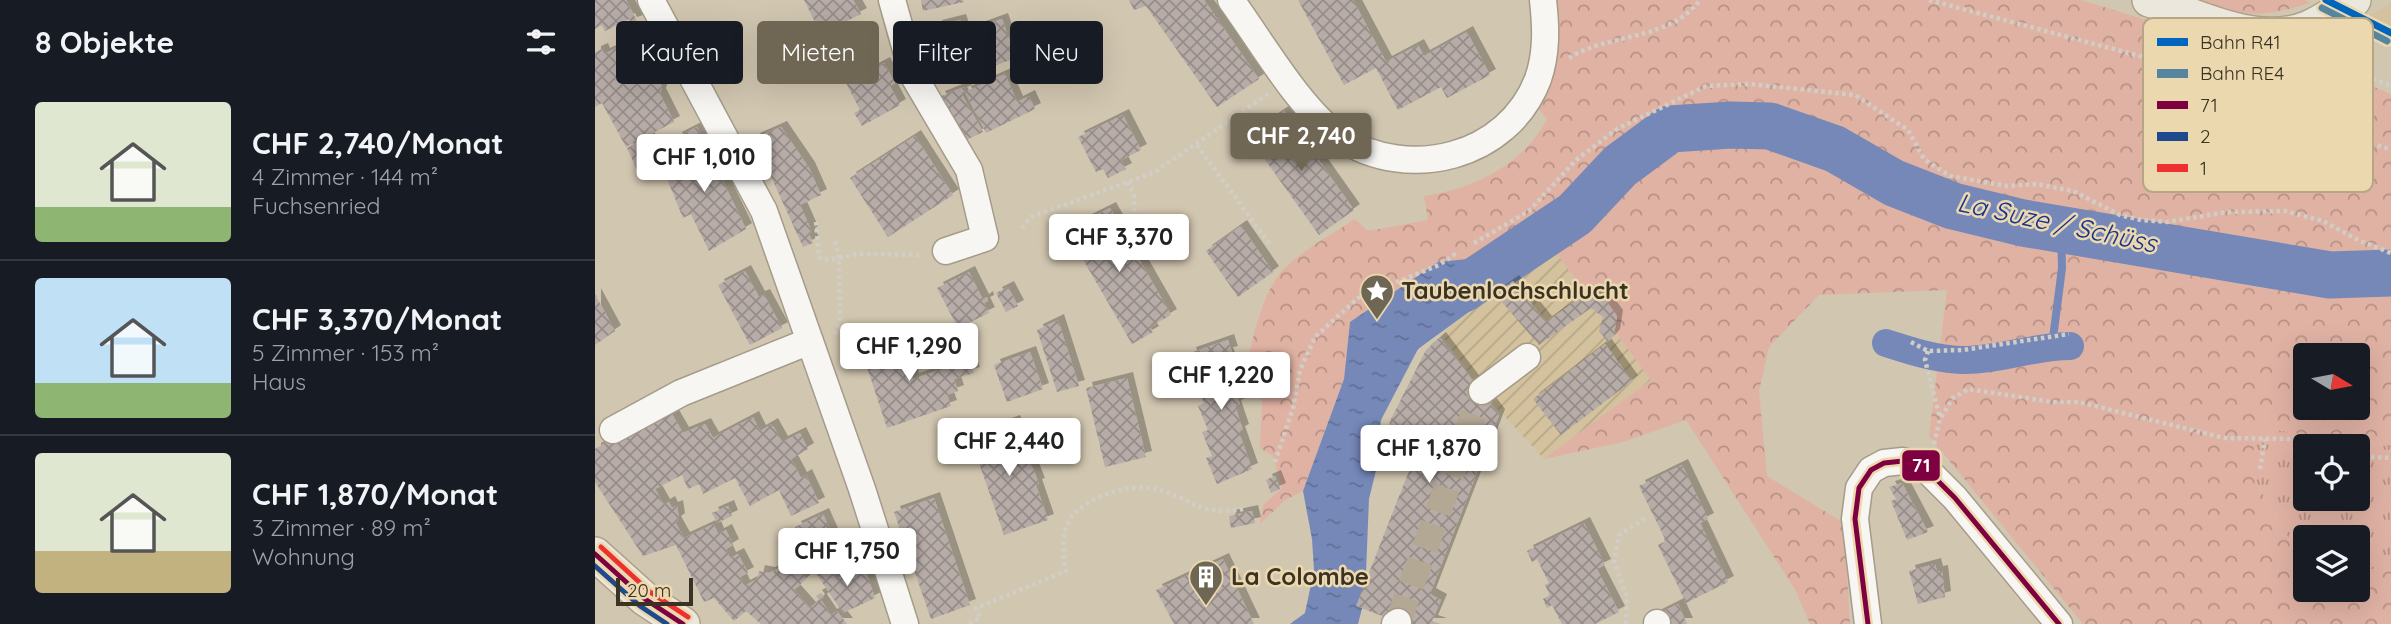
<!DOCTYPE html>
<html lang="de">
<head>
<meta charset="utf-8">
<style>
	body { margin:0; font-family:Quicksand,sans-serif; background:#242831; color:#f1f3f6; height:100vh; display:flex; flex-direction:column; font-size:26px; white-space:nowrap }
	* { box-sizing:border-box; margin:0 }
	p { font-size:23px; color:#9ea1a6 }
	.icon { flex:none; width:38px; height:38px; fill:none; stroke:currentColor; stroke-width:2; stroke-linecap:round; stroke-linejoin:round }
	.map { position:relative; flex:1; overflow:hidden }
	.details { display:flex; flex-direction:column; background:#171b24; width:595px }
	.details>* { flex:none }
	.guide { position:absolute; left:21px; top:21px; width:665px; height:63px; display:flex; gap:14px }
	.needle { width:46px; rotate:100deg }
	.controls { position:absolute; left:1698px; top:343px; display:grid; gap:14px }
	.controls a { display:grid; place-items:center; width:77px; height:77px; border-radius:7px; background:#171b24; box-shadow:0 7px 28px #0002; font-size:35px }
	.scale { position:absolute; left:21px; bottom:18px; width:77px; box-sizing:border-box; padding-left:7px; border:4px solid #3a3222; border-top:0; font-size:19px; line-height:24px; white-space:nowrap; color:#3a3222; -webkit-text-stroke:5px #ecd8af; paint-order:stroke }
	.price { position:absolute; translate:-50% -60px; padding:0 16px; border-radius:7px; background:#fff; color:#222; font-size:23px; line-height:46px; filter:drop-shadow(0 2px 4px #0008) }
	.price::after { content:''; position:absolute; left:50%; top:42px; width:21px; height:16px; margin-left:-10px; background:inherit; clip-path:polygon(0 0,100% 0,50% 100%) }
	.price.active { background:#6f6654; color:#fff }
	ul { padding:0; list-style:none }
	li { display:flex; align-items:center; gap:21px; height:175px; padding:0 35px }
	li+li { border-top:2px solid #363941 }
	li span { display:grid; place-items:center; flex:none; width:196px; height:140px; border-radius:7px; color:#555 }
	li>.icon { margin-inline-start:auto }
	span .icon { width:84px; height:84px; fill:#fffc; stroke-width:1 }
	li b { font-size:30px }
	h2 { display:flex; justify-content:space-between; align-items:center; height:84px; padding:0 35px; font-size:30px }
	.tag { padding:0 24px; border-radius:7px; background:#171b24; box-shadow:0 7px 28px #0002; font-size:24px; line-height:63px }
	.tag.active { background:#6f6654; color:#fff }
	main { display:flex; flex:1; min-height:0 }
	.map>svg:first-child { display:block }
	.built { fill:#d3c29d }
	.industrial { fill:url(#industrial-furrows) }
	.grass { fill:url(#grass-tufts); fill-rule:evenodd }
	.forest { fill:url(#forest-crowns); fill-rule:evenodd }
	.water { fill:url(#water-ripples) }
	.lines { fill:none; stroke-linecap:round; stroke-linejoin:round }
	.stream { stroke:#7588b8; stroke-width:8 }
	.canal { stroke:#7588b8; stroke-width:28 }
	.river { stroke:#7588b8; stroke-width:47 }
	.building { fill:url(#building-cross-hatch); filter:url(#shadow) }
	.minor-tunnel { stroke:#b3a894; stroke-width:26; stroke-dasharray:26 13; stroke-linecap:butt }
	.minor-casing { stroke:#a49b8a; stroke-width:29 }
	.major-casing { stroke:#aea38a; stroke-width:36 }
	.path { stroke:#d1cec6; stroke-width:4.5; stroke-dasharray:3.5 3.5; stroke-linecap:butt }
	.minor { stroke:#f8f6f3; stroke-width:26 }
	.major { stroke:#ece7dc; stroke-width:33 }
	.bus-1-casing { stroke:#ecd8af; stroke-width:10 }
	.bus-2-casing { stroke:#ecd8af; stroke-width:10 }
	.bus-3-casing { stroke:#ecd8af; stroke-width:10 }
	.bus-1 { stroke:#7f0041; stroke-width:5 }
	.bus-2 { stroke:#1e498c; stroke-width:5 }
	.bus-3 { stroke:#ee3030; stroke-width:5 }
	.rail-1-casing { stroke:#ecd8af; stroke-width:12 }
	.rail-2-casing { stroke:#ecd8af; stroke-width:12 }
	.rail-1 { stroke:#0065bd; stroke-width:7 }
	.rail-2 { stroke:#55859f; stroke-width:7 }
	.labels { text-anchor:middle; stroke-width:5; stroke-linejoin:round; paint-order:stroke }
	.poi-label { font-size:24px; font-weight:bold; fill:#3a3222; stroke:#ecd8af; text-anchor:start }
	.water-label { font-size:26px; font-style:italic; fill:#16338f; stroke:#ecd8af }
	.key { fill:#ecd8af; stroke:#b7a685; stroke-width:2 }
	.key-label { font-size:19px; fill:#3a3222 }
	.line-badge { stroke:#ecd8af; stroke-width:2.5 }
	.badge-label { font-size:19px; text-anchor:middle; font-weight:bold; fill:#fff }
</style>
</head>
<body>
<main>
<section class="details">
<h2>8 Objekte<svg class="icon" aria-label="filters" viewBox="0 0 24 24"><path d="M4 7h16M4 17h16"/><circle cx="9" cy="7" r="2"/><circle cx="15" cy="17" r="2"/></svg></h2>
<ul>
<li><span style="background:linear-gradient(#dfe7d0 75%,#8fb573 0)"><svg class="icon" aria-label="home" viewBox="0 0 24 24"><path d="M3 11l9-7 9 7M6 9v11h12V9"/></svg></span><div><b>CHF 2,740/Monat</b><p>4 Zimmer · 144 m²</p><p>Fuchsenried</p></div></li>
<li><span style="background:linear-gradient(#bfe0f5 75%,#8fb573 0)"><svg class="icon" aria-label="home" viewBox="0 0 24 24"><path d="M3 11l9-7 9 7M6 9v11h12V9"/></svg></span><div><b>CHF 3,370/Monat</b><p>5 Zimmer · 153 m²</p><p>Haus</p></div></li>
<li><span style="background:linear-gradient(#dfe7d0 70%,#c2b280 0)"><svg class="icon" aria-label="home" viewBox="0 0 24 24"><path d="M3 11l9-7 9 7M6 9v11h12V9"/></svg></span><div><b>CHF 1,870/Monat</b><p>3 Zimmer · 89 m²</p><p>Wohnung</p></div></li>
</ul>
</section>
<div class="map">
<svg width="1796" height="624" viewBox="0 0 1796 624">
	<defs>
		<pattern id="industrial-furrows" width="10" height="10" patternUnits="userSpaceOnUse" patternTransform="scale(1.75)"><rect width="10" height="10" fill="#d3c29d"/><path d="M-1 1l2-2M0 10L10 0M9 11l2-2" fill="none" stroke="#b6a787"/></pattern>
		<pattern id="grass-tufts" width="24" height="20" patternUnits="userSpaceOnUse" patternTransform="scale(1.75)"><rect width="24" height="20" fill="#e0b2a4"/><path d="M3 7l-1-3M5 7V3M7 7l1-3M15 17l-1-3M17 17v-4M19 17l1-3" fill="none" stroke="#b79185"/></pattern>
		<pattern id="forest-crowns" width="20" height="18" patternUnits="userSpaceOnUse" patternTransform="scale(1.75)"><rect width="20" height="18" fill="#e0b2a4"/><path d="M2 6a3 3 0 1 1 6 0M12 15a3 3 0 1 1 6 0" fill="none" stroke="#b79185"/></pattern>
		<pattern id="water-ripples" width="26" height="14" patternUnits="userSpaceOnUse" patternTransform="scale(1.75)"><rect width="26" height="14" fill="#7588b8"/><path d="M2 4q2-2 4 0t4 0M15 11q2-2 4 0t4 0" fill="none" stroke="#617095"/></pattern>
		<pattern id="building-cross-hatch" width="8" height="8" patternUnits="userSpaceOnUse" patternTransform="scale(1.75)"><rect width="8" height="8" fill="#b7aca8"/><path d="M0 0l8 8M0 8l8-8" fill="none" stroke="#968d88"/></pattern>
		<filter id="shadow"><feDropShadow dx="6" dy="-6" stdDeviation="0" flood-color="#0004"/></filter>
	</defs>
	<rect width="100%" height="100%" fill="#d1c6b0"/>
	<path class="built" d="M1796 3V45L1758 25 1787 8Z"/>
	<path class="industrial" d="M959 250 1056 380 949 459 890 395 846 334Z"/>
	<path class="grass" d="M1662 427 1796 447V571L1762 568V537H1710V555L1702 552 1655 473ZM1710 446H1762V499H1710Z"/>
	<path class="forest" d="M950 0H1486L1672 57 1721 63 1796 94V447L1662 427 1655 473 1702 552 1710 555V590H1762V568L1796 571V624H1488L1334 436 1352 290 1224 295 1174 347 1164 391 1172 476 1249 523 1255 624H1215L1201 591 1091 420 1028 442 949 459 1056 380 959 250 843 262 755 322 749 379 708 491 690 500 665 524 668 505 687 488 678 456 665 448 667 400 647 385C656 351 664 294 689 269 709 249 736 235 760 219L773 231 833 220 829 196C879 189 928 165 952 119L941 106 960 59 964 41ZM1710 355H1762V408H1710Z
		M1594 0H1710L1715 3C1661 20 1647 15 1594 0Z"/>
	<path class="water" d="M959 250 823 349 786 420 784 435 789 438 774 499 770 597 763 624H695L710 613 719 570 717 539 708 491 749 379 755 322 843 262Z"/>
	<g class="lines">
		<path class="stream" d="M1457 346 1467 268 1466 227"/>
		<path class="canal" d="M1291 343C1316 351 1340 359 1366 360 1402 361 1439 346 1475 346"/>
		<path class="river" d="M868 289 980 214 1025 166 1075 129 1136 125 1175 126 1240 149 1299 183 1358 206 1428 223 1735 275 1796 273"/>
	</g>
	<path class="building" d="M0 0H31L42 21 36 23 34 19 10 31 7 25 0 29Z
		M209 0H258L266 14 226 34Z
		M326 0H368L369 2 328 11Z
		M534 0H609L664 79 622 107 551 6 539 10Z
		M703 0H758L791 62 823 45 829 56 872 32 895 75 852 98 846 87 803 110 781 68 749 85Z
		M407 19 421 58 396 67 379 29Z
		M365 20 371 38 354 43 352 35 344 37 341 26Z
		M26 46 29 52 41 46 55 73 62 77 67 87 65 94 79 122 31 147 7 103 0 107V52L7 49 9 54Z
		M289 63 300 83 295 86 305 105 267 126 259 113 265 110 251 83Z
		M410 74 422 102 434 96 440 109 391 133 370 92Z
		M369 87 371 91 366 93 388 132 367 142 344 97Z
		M689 111 759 210 724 235 653 136Z
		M528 115 546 150 526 160 531 169 513 178 508 169 501 172 483 137Z
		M102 127 111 144 101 148 103 152 108 150 119 174 123 171 151 229 114 251 96 214 88 218 70 174 96 162 81 138Z
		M186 127 214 168 226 195 205 205 217 232 214 234 218 243 208 247 159 139Z
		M320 136 358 195 293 237 255 178Z
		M53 137 65 161 43 172 32 148Z
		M515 208 576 315 555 327 558 332 537 344 471 230Z
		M646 226 678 272 643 297 611 251Z
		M150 271 164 297 169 295 187 328 155 345 123 285Z
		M374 272 388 300 392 297 393 301 389 303 394 313 363 328 342 288Z
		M918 281 951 322 988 296 998 294 1009 298 1022 316 1019 335 1013 342 1004 331 1008 317 996 308 944 345 900 294Z
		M413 287 423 306 411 312 401 293Z
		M0 294 20 331 0 345Z
		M463 320 484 386 462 392 442 330Z
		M304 336 318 379 353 367 356 369 353 361 375 362 379 373 359 379 363 391 352 395 356 406 292 428 266 349Z
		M845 338 904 415 835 594 846 600 837 621 846 624H808L761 606 823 448 792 436 795 421 831 350Z
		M633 340 637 352 632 353 641 378 636 380 645 404 640 406 648 430 644 432 657 469 622 484 611 458 617 456 607 432 613 430 603 406 609 403 599 379 605 377 595 353Z
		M1010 344 1037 381 966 435 938 399Z
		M435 352 448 389 412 402 399 365Z
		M532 378 551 457 510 467 491 388Z
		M73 407 88 433 110 424 118 438 158 417 165 431 177 424 187 442 205 433 213 449 196 459 206 478 211 475 224 503 196 516 184 490 155 506 140 478 108 494 104 484 93 489 87 475 60 489 69 505 74 502 77 508 82 506 84 519 80 522 89 538 119 524 123 534 131 530 138 545 131 549 135 558 143 554 153 573 145 577 149 586 162 579 164 571 174 573 213 554 200 527 228 514 240 541 227 547 234 560 209 575 211 579 199 590 215 608 224 600 221 596 226 593 229 596 226 600 236 615 242 611 252 624H166L151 611 139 621 119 598 109 602 81 545 48 556 0 482V449Z
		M419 421 444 484 441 485 453 520 409 535 375 437Z
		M1087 465 1113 519 1105 523 1133 582 1091 603 1063 545 1071 541 1044 486Z
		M680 476 685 489 676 493 671 480Z
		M1307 483 1333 532 1312 540 1296 501 1301 499 1294 487Z
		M339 498 375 605 336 619 299 512Z
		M133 506 137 516 122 523 117 513Z
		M657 511 660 523 636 528 634 516Z
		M989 523 1010 565 1002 569 1024 612 1000 624H967L957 605 952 608 948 599 955 595 950 585 954 583 942 559 937 562 932 551Z
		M628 559 659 624H579L561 590Z
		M1340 564 1342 572 1347 571 1350 597 1323 604 1314 571Z
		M232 565 242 578 269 567 280 598 248 613 220 572Z
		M1083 604 1092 624H1062L1059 616Z"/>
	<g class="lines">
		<path class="minor-tunnel" d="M803 622 887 391"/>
		<g class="minor-casing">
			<path id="minor" d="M56 0 169 211 267 489 310 624
				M297 0 318 75 374 170 390 238 351 251
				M636 0C666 41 705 110 746 138 813 182 913 158 943 79 952 53 951 27 948 0
				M887 391 932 357
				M18 430 86 393 215 341
				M800 624 803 622
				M1062 624V623
				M1273 624 1260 519 1264 488 1276 470 1289 463 1308 461 1328 466 1360 498 1464 624"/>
		</g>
		<g class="major-casing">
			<path id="major" d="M1554 0C1603 16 1661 48 1712 28 1729 21 1744 10 1759 0
				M0 554 50 599 88 624"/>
		</g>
		<path class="path" d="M1334 0 1560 60 1587 70 1642 111 1796 149
			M1719 56 1796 86
			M974 58C1013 33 1075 41 1105 0
			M1610 88C1634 89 1647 83 1669 80 1697 76 1723 79 1750 68
			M602 145 676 246
			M532 182 539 194 540 240
			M221 222 224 257 228 260 244 258 240 241
			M427 228 436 217 560 172 673 94
			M879 243 934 211 981 160 1022 129 1111 86 1155 84 1260 95 1313 130 1329 159 1355 176 1412 186 1441 184 1478 191 1525 215 1546 220 1572 222 1632 212 1690 211 1728 221 1763 240 1796 253
			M240 334 245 318 244 258 262 254 326 255
			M1316 342 1333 351 1368 350 1474 334
			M1333 351 1330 360 1345 418
			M1339 444 1345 419 1358 398 1373 389 1457 402H1484L1629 438 1700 439 1725 446
			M1762 456 1796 458
			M680 462 698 408 705 370 720 337 763 298 844 265 863 252
			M1665 469 1670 439
			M374 624 385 618 381 608 471 571C468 558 467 541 471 528 478 501 529 484 555 488 593 494 603 518 648 509
			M1031 624 1032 597 1019 562 1024 535 1050 518"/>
		<use href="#minor" class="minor"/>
		<use href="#major" class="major"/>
		<g class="bus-1-casing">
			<path id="bus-1" d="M0 554 50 599 88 624
				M1273 624 1260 519 1264 488 1276 470 1289 463 1308 461 1328 466 1360 498 1464 624"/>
		</g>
		<g class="bus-2-casing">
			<path id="bus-2" d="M0 566 45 606 72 624"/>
		</g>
		<g class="bus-3-casing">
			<path id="bus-3" d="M6 547 55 592 93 617"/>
		</g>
		<use href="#bus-1" class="bus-1"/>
		<use href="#bus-2" class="bus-2"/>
		<use href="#bus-3" class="bus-3"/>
		<g class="rail-1-casing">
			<path id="rail-1" d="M1731 0 1796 33"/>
		</g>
		<g class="rail-2-casing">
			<path id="rail-2" d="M1727 8 1792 41"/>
		</g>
		<use href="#rail-1" class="rail-1"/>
		<use href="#rail-2" class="rail-2"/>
	</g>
	<defs>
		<g id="sight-pin" transform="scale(1.75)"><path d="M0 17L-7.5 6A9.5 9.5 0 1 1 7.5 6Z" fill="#6f6654" stroke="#ecd8af"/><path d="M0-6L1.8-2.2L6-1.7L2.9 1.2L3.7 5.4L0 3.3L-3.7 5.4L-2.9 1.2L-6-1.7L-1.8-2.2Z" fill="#fff"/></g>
		<g id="building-pin" transform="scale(1.75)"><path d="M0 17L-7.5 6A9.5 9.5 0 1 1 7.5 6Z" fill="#6f6654" stroke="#ecd8af"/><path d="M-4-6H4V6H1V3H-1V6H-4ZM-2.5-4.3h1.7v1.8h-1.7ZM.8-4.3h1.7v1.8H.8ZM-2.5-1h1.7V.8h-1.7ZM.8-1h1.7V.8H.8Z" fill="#fff"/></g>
	</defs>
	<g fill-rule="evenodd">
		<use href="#sight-pin" x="782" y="291"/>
		<use href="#building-pin" x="611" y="577"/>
	</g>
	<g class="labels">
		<g class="poi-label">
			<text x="806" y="299">Taubenlochschlucht</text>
			<text x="636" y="585">La Colombe</text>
		</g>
		<g class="water-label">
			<text transform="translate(1462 223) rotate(12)" y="9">La Suze / Schüss</text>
		</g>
	</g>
	<rect x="1548" y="18" width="230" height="174" rx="10" class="key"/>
	<rect x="1562" y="38" width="31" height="8" fill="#0065bd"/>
	<rect x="1562" y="69" width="31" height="9" fill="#55859f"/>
	<rect x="1562" y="101" width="31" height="8" fill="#7f0041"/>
	<rect x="1562" y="132" width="31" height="9" fill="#1e498c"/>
	<rect x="1562" y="164" width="31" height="8" fill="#ee3030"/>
	<g class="key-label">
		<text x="1605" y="49">Bahn R41</text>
		<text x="1605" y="80">Bahn RE4</text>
		<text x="1605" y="112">71</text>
		<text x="1605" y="143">2</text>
		<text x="1605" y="175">1</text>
	</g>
	<rect class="line-badge" x="1306" y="449" width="40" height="33" rx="7" fill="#7f0041"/>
	<g class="badge-label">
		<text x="1326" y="472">71</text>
	</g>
</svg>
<div class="controls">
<a><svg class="needle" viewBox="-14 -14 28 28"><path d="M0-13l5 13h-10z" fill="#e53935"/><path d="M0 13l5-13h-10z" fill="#9ea1a6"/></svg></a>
<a><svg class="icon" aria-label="locate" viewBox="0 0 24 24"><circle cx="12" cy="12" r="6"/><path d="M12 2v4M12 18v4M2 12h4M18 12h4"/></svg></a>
<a><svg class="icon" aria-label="layers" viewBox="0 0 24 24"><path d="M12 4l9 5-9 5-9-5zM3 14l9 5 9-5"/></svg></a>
</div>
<div class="scale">20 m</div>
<b class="price active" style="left:706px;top:173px">CHF 2,740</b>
<b class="price" style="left:109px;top:194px">CHF 1,010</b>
<b class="price" style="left:524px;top:274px">CHF 3,370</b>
<b class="price" style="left:314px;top:383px">CHF 1,290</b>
<b class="price" style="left:626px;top:412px">CHF 1,220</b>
<b class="price" style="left:414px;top:478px">CHF 2,440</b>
<b class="price" style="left:834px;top:485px">CHF 1,870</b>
<b class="price" style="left:252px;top:588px">CHF 1,750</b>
<div class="guide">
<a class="tag">Kaufen</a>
<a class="tag active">Mieten</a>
<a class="tag">Filter</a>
<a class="tag">Neu</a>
</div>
</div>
</main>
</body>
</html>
